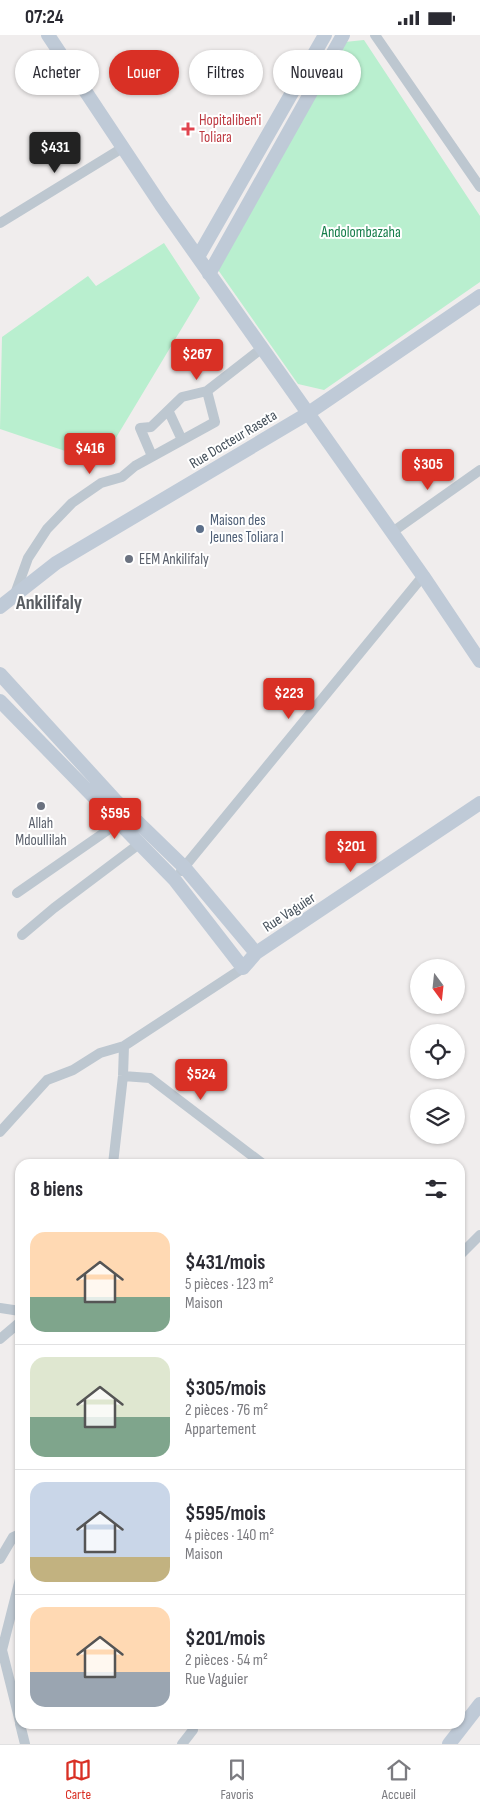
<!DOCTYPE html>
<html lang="fr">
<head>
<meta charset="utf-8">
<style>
	body { margin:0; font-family:"Sofia Sans Condensed",sans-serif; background:#f7f7f7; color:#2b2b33; height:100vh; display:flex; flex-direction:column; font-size:19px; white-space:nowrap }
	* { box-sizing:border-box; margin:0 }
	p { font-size:16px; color:#7c7c81 }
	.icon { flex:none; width:28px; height:28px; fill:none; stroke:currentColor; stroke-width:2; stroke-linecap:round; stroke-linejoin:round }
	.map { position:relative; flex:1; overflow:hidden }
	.sheet { position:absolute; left:15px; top:1124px; width:450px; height:570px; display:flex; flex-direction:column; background:#fff; border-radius:15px; box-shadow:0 1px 4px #0004 }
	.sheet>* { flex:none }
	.hud { position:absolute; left:15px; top:15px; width:450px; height:45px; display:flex; gap:10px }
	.needle { width:32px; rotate:165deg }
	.buttons { position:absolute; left:410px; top:924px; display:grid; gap:10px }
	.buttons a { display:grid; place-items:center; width:55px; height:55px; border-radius:50%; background:#fff; box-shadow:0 1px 4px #0004; font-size:25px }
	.price { position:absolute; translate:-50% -42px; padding:0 11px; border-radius:5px; background:#d93025; color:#fff; font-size:16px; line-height:32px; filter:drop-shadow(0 1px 2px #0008) }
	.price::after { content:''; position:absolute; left:50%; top:30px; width:15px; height:11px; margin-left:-8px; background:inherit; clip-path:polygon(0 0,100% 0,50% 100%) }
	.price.current { background:#222; color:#fff }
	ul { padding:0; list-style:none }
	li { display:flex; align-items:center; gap:15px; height:125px; padding:0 15px }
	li+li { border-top:1px solid #e1e1e2 }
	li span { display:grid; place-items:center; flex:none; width:140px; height:100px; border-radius:15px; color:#555 }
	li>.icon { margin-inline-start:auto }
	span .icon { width:60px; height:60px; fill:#fffc; stroke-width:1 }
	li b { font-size:21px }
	h2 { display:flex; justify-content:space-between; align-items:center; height:60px; padding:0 15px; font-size:21px }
	.pill { padding:0 18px; border-radius:22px; background:#fff; box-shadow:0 1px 4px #0004; font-size:18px; line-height:45px }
	.pill.current { background:#d93025; color:#fff }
	.status { display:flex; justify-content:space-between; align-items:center; height:35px; padding:0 25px; background:#fff; direction:ltr }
	.status svg { height:14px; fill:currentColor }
	.menu { display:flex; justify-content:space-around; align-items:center; height:70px; border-top:1px solid #e1e1e2; background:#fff; font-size:14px; color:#7c7c81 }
	.menu a { display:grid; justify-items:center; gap:2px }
	.menu .current { color:#d93025 }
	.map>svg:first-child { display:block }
	.green { fill:#b9efcf }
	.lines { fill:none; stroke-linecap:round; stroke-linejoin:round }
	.street { stroke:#bdc7d0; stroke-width:10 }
	.secondary { stroke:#bfcad7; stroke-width:14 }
	.health-dot { fill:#e0444e; stroke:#fff; stroke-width:2 }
	.service-dot { fill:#5c6f8a; stroke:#fff; stroke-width:2 }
	.worship-dot { fill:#6b7280; stroke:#fff; stroke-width:2 }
	.labels { text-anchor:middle; stroke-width:4; stroke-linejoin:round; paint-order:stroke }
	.health-label { font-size:15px; fill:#be3a42; stroke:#fff; text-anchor:start }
	.park-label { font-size:15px; fill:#157d4a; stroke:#fff }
	.street-label { font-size:15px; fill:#45505b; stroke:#fff }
	.service-label { font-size:15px; fill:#4e5e75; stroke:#fff; text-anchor:start }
	.worship-label { font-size:15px; fill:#5b616d; stroke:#fff; text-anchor:start }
	.district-label { font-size:20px; font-weight:bold; fill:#595d62; stroke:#fff }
</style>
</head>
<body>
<div class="status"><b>07:24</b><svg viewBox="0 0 49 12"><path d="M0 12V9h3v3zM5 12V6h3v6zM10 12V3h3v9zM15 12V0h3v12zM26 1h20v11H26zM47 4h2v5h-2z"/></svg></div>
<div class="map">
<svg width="480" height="1709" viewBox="0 0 480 1709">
	<rect width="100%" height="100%" fill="#f0eded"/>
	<path class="green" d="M364 5 480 181V247L324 355 298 349 216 232 345 7Z
		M164 208 200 263 105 421 89 410 80 421 0 394 2 302 88 241 96 251Z"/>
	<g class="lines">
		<path class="street" d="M375 0 480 152
			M0 188 124 112
			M169 377 182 405
			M152 421 140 393 151 392 182 362 207 356 261 314
			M391 498 480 435
			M15 559 28 523 47 494 72 468 101 448 122 442 135 431 215 387 207 356
			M181 836 423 541
			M17 858 118 788
			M22 900 54 873 139 809
			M123 1041 150 1043 263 1129
			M0 1097 47 1045 73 1035 100 1018 124 1011 243 933
			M113 1129 123 1041 124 1011
			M460 1220 480 1200
			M0 1273 20 1276
			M0 1304 20 1287
			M0 1524 13 1502 20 1499
			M20 1544 2 1615 20 1687
			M20 1689 25 1709
			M182 1709 193 1695"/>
		<path class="secondary" d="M48 0 161 170 423 541 480 626
			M198 222 325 0
			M209 239 343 0
			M0 572 56 528 307 379 480 261
			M0 639 115 765 184 832 256 918
			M0 666 174 844 243 933 256 918 480 768
			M449 1709 480 1669"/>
	</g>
	<path class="health-dot" d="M185.5 86.5h5v5h5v5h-5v5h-5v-5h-5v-5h5z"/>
	<circle class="service-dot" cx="200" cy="494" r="5"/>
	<g class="worship-dot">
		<circle cx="129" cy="524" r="5"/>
		<circle cx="41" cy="771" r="5"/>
	</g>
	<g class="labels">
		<g class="health-label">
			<text x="199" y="90">Hopitaliben'i<tspan x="199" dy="17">Toliara</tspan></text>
		</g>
		<g class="park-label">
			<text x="361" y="202">Andolombazaha</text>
		</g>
		<g class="street-label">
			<text transform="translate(233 404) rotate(-31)" y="5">Rue Docteur Raseta</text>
			<text transform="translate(289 877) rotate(-33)" y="5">Rue Vaguier</text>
		</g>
		<g class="service-label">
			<text x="210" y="490">Maison des<tspan x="210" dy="17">Jeunes Toliara I</tspan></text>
		</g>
		<g class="worship-label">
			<text x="139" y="529">EEM Ankilifaly</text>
			<text x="41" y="793" text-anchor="middle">Allah<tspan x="41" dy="17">Mdoullilah</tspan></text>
		</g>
		<g class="district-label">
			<text x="49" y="574">Ankilifaly</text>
		</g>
	</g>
</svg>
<div class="buttons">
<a><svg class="needle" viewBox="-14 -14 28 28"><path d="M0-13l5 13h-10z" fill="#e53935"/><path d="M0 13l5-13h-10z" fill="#7c7c81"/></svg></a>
<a><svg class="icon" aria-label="locate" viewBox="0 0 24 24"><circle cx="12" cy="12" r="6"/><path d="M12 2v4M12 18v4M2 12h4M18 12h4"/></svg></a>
<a><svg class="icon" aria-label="layers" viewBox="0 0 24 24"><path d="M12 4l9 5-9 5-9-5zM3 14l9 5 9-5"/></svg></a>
</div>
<b class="price current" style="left:55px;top:139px">$431</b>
<b class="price" style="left:197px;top:346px">$267</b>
<b class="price" style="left:90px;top:440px">$416</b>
<b class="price" style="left:428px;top:456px">$305</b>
<b class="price" style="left:289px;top:685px">$223</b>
<b class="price" style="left:115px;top:805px">$595</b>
<b class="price" style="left:351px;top:838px">$201</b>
<b class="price" style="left:201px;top:1066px">$524</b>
<div class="hud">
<a class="pill">Acheter</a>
<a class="pill current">Louer</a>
<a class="pill">Filtres</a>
<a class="pill">Nouveau</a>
</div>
<section class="sheet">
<h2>8 biens<svg class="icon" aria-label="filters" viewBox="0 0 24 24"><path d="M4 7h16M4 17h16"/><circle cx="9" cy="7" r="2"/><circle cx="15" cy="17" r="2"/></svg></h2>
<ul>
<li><span style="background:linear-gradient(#ffd9b3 65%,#7fa58c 0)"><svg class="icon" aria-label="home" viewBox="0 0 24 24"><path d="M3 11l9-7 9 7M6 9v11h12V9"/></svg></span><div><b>$431/mois</b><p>5 pièces · 123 m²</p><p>Maison</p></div></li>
<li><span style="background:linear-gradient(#dfe7d0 60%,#7fa58c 0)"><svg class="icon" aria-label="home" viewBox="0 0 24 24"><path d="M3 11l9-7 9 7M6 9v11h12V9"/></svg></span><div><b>$305/mois</b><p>2 pièces · 76 m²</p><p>Appartement</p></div></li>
<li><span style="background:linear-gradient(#c9d6e8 75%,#c2b280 0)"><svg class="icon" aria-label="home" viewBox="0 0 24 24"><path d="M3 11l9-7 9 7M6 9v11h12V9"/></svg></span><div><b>$595/mois</b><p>4 pièces · 140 m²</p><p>Maison</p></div></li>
<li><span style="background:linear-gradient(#ffd9b3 65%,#9aa5b1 0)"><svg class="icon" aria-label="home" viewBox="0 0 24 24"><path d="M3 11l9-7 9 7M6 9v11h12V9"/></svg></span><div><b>$201/mois</b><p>2 pièces · 54 m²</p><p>Rue Vaguier</p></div></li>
</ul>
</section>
</div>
<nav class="menu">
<a class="current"><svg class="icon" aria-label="map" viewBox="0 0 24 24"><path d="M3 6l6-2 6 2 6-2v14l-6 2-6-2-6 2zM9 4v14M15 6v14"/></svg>Carte</a>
<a><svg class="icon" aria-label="saved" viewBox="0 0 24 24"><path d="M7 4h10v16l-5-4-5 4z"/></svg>Favoris</a>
<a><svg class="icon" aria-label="home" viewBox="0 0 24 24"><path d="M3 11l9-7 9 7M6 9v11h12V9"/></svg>Accueil</a>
</nav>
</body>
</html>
